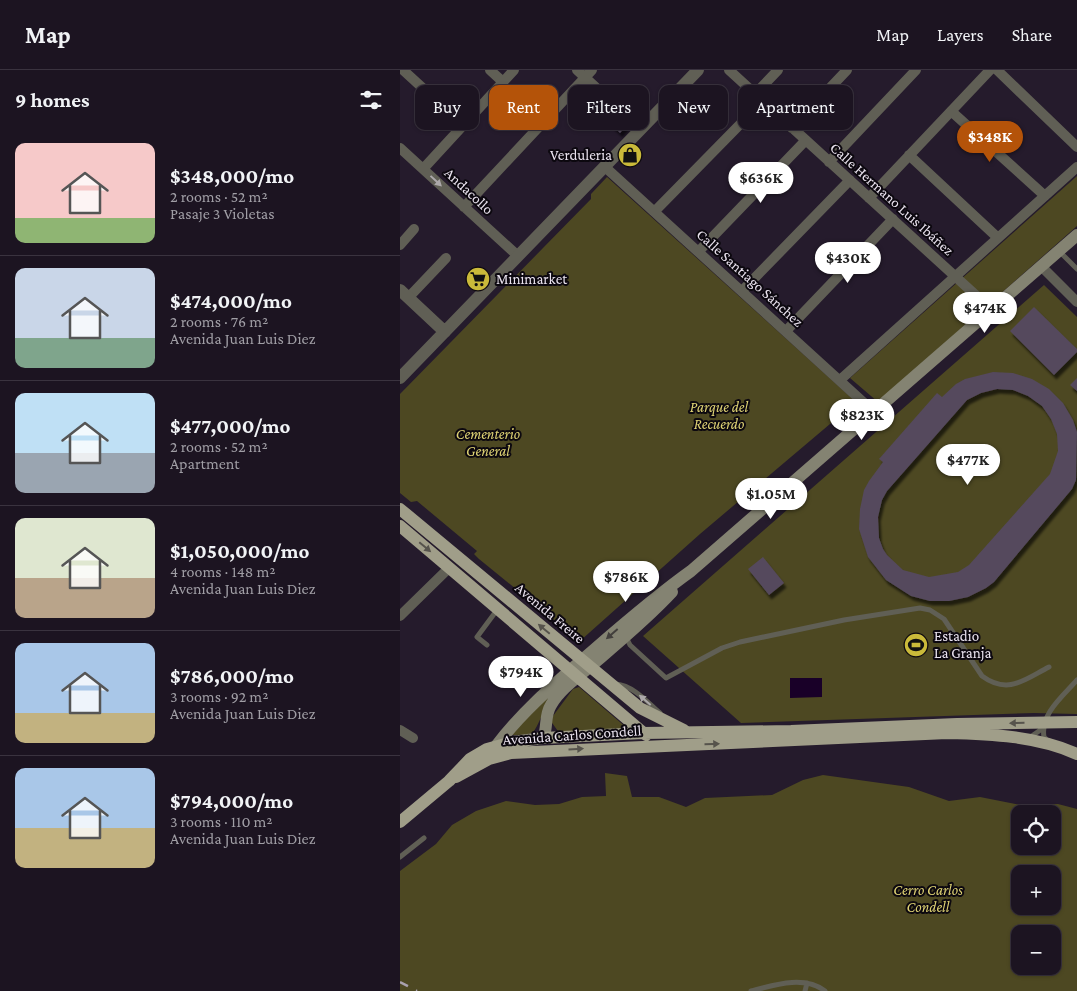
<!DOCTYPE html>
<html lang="en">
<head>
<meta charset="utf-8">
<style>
	body { margin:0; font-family:"Crimson Pro",serif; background:#29212e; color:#f1f3f6; height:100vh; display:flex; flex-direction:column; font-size:19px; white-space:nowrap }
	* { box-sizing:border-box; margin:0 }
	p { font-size:16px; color:#a09ea5 }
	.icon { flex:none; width:28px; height:28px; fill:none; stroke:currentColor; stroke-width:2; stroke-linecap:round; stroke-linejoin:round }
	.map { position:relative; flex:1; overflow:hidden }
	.panel { display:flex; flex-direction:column; background:#1c1421; width:400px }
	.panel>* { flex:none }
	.guide { position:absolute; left:15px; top:15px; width:475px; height:45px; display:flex; gap:10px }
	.buttons { position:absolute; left:611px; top:735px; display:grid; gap:10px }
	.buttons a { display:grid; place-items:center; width:50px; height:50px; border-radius:10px; background:#1c1421; box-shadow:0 1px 4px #0004,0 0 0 1px #3a333f; font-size:25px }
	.price { position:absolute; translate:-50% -42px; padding:0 11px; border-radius:18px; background:#fff; color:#222; font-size:16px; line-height:32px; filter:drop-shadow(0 1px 2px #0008) }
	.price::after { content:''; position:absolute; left:50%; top:30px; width:15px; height:11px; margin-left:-8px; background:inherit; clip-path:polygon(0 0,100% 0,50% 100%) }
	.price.current { background:#b45309; color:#fff }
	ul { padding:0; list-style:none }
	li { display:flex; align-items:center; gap:15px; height:125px; padding:0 15px }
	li+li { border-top:1px solid #3a333f }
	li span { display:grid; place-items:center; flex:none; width:140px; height:100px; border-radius:10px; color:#555 }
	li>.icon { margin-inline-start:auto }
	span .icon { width:60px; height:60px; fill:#fffc; stroke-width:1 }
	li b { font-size:21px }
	h2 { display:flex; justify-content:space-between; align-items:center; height:60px; padding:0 15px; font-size:21px }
	.chip { padding:0 18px; border-radius:10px; background:#1c1421; box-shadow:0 1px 4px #0004,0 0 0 1px #3a333f; font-size:18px; line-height:45px }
	.chip.current { background:#b45309; color:#fff }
	header { display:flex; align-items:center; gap:30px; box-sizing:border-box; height:70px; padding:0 25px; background:#1c1421; border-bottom:1px solid #3a333f }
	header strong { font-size:24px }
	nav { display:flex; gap:28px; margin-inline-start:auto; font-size:18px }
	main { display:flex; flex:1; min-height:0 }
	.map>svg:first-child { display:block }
	.green { fill:#4d4822; fill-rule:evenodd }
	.water { fill:#190028 }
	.building { fill:#54495d; fill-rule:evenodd; filter:url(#shadow) }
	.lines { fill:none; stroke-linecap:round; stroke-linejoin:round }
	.service { stroke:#605f55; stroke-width:5 }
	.minor { stroke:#605f55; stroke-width:10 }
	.tertiary { stroke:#605f55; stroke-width:12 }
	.secondary { stroke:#848372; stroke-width:12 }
	.primary { stroke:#a09e89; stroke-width:12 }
	.rail { stroke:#a9a1ae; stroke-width:2.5; stroke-dasharray:9 9; stroke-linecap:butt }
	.oneway { fill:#aca8aa }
	.oneway2 { fill:#56534c }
	.oneway3 { fill:#423f3c }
	.labels { text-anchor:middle; stroke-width:4; stroke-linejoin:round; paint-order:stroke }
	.poi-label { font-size:15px; fill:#eae3ef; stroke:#0c080f; text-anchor:start }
	.street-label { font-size:15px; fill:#eae3ef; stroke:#0c080f }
	.park-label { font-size:15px; font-style:italic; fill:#dfd374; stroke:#0c080f }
</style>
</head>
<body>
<header>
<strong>Map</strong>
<nav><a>Map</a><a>Layers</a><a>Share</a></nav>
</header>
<main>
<section class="panel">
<h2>9 homes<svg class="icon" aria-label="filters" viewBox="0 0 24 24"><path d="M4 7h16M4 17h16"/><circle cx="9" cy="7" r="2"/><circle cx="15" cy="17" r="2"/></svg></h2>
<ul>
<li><span style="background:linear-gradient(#f6c9c9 75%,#8fb573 0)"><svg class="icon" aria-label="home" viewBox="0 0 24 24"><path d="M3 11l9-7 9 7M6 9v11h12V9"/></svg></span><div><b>$348,000/mo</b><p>2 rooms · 52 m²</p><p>Pasaje 3 Violetas</p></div></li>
<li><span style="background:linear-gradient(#c9d6e8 70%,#7fa58c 0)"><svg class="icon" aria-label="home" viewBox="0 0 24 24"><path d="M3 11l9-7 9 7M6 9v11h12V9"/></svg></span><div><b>$474,000/mo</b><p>2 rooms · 76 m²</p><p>Avenida Juan Luis Diez</p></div></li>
<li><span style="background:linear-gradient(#bfe0f5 60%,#9aa5b1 0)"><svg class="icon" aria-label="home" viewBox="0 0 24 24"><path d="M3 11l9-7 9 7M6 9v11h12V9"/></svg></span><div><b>$477,000/mo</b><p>2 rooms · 52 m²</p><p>Apartment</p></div></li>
<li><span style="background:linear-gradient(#dfe7d0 60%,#b9a48a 0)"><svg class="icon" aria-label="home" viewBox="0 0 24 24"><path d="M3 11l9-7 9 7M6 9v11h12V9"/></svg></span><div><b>$1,050,000/mo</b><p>4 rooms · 148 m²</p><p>Avenida Juan Luis Diez</p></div></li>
<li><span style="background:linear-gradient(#a9c7e8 70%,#c2b280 0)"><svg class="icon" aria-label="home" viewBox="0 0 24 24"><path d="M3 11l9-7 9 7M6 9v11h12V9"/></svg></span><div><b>$786,000/mo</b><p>3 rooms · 92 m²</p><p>Avenida Juan Luis Diez</p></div></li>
<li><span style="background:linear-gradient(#a9c7e8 60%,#c2b280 0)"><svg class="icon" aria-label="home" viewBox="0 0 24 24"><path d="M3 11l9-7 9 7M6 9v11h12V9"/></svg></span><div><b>$794,000/mo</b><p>3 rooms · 110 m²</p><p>Avenida Juan Luis Diez</p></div></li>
</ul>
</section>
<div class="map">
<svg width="677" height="921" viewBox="0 0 677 921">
	<defs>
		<filter id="shadow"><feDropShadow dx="2.5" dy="4.5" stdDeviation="1" flood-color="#0009"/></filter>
	</defs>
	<rect width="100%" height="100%" fill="#251b2c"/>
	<path class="green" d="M677 106V156L478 332 450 308Z
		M207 107 456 332 300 464 180 571 79 489 74 484 77 481 17 431 11 432 0 423V324L191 129V124Z
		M644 215 677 247V644L634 643 341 653 243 566Z
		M179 617 228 659 160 664 150 650 173 619Z
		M152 622C148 629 137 661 132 663 126 665 118 665 111 665Z
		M205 703 227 706 232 727H259L286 737 305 728 372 725 403 710 423 705 509 717 549 731 580 727 621 735 658 734 677 739V921H0V801L36 774 52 755 76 741 106 731 135 735 159 734 182 727 206 726ZM620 744H652V776H620ZM620 804H652V836H620ZM620 864H652V896H620Z"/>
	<path class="water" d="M390 608H422V627L390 628Z"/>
	<path class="building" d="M218 43 229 53 220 63 210 53Z
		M634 237 677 279V282L654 305 610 261Z
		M593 302 613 303 632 309 649 319 663 333 673 350 677 362 676 410 672 419 594 512 586 518 568 527 549 531H530L511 526 486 510 468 487 459 459 460 439 464 420 469 411 483 392 479 389 537 323 542 327 556 314 565 309ZM597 319 613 320 628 326 642 336 651 349 657 364 658 381 650 404 569 495 558 502 529 507 503 500 487 485 483 479 479 468 478 447 482 430 487 421 567 330 581 323Z
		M677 308V321L670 315Z
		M363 487 384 513 369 525 348 499Z"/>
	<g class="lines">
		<path class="service" d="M659 181 677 199
			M226 567 230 575 266 608 322 578 340 572 444 550 520 538 530 540 544 549 582 606C608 625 624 610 649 597
			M87 575 77 567 97 540
			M216 614C234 616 247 632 260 643
			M629 668 639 661 643 656
			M648 671 644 667C640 644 663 626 677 610
			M0 787 24 768
			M351 921C374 915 404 905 425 921
			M405 921 407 913"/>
		<path class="minor" d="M3 0 63 55
			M90 0 103 12
			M177 0 241 59
			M329 0 592 240
			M597 0 677 77
			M355 24 378 0
			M551 41 645 126
			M392 58 447 0
			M0 78 118 186
			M509 85 598 168
			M429 92 516 0
			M205 97 474 342
			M23 99 114 0
			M469 128 590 0
			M64 137 192 0
			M255 141 363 31
			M0 175 14 159
			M299 181 406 70
			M641 196 677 232
			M342 221 450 110
			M8 228 46 188
			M386 261 493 149
			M440 310 677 97
			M0 546 49 498
			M0 660 13 668"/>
		<path class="tertiary" d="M0 220 45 262
			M0 308 298 0"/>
		<path class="secondary" d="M143 668C148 658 144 646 151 635 160 619 178 607 192 595 219 572 247 549 272 522
			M96 676C120 644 152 616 182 590 218 559 253 528 291 501L677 165"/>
		<path class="primary" d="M0 439 240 638 284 660
			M0 456 246 665
			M56 707 89 689 111 683 547 663C590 664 638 666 677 684
			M0 752 49 711 70 689 87 679 113 672 143 668 243 663 391 661 557 654 677 652"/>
		<path class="rail" d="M0 912 17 921"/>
	</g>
	<defs><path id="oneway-solid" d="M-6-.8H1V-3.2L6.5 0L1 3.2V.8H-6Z" transform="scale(1.25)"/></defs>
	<g class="oneway">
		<use href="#oneway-solid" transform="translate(36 111) rotate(43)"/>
		<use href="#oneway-solid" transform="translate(245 630) rotate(-139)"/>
	</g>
	<g class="oneway2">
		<use href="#oneway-solid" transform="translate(25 477) rotate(40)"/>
		<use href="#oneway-solid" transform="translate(144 559) rotate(-140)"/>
		<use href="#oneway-solid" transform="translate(617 653) rotate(179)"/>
		<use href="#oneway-solid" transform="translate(312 674) rotate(-2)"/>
		<use href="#oneway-solid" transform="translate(176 679) rotate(-3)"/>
	</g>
	<use class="oneway3" href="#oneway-solid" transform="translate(212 564) rotate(139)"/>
	<defs>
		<g id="shop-disc" transform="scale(1.25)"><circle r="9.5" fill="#caba3a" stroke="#0c080f"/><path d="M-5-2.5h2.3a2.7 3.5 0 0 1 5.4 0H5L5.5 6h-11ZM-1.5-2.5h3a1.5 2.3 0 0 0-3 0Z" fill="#111"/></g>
		<g id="supermarket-disc" transform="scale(1.25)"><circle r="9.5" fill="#caba3a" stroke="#0c080f"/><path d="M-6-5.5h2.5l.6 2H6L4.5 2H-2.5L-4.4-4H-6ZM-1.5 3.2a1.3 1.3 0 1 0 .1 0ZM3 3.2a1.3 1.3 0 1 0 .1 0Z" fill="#111"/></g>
		<g id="stadium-disc" transform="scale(1.25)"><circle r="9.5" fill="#caba3a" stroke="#0c080f"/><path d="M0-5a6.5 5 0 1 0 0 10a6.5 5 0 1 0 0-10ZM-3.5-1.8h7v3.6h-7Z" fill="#111"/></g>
	</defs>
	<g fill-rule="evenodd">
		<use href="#shop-disc" x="230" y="85"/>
		<use href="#supermarket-disc" x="78" y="209"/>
		<use href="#stadium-disc" x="516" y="575"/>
	</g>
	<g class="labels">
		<g class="poi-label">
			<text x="212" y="90" text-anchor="end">Verduleria</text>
			<text x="96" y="214">Minimarket</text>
			<text x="534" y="571">Estadio<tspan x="534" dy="17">La Granja</tspan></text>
		</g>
		<g class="street-label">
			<text transform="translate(69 121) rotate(43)" y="5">Andacollo</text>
			<text transform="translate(492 129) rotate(42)" y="5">Calle Hermano Luis Ibáñez</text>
			<text transform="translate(350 208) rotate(42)" y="5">Calle Santiago Sánchez</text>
			<text transform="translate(150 543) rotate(40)" y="5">Avenida Freire</text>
			<text transform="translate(172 665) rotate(-4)" y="5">Avenida Carlos Condell</text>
		</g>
		<g class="park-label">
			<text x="319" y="342">Parque del<tspan x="319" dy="17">Recuerdo</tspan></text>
			<text x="88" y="369">Cementerio<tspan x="88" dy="17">General</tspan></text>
			<text x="528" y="825">Cerro Carlos<tspan x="528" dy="17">Condell</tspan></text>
		</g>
	</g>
</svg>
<div class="buttons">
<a><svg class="icon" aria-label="locate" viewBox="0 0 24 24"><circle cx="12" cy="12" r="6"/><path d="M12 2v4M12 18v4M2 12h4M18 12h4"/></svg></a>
<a>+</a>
<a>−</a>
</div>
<b class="price current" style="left:590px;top:93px">$348K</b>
<b class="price" style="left:361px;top:134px">$636K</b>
<b class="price" style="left:448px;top:214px">$430K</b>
<b class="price" style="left:585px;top:264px">$474K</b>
<b class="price" style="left:462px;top:371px">$823K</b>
<b class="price" style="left:568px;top:416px">$477K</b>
<b class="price" style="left:371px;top:450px">$1.05M</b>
<b class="price" style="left:226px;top:533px">$786K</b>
<b class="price" style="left:121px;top:628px">$794K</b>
<div class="guide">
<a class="chip">Buy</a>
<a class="chip current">Rent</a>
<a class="chip">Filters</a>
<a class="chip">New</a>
<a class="chip">Apartment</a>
</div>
</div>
</main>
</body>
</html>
